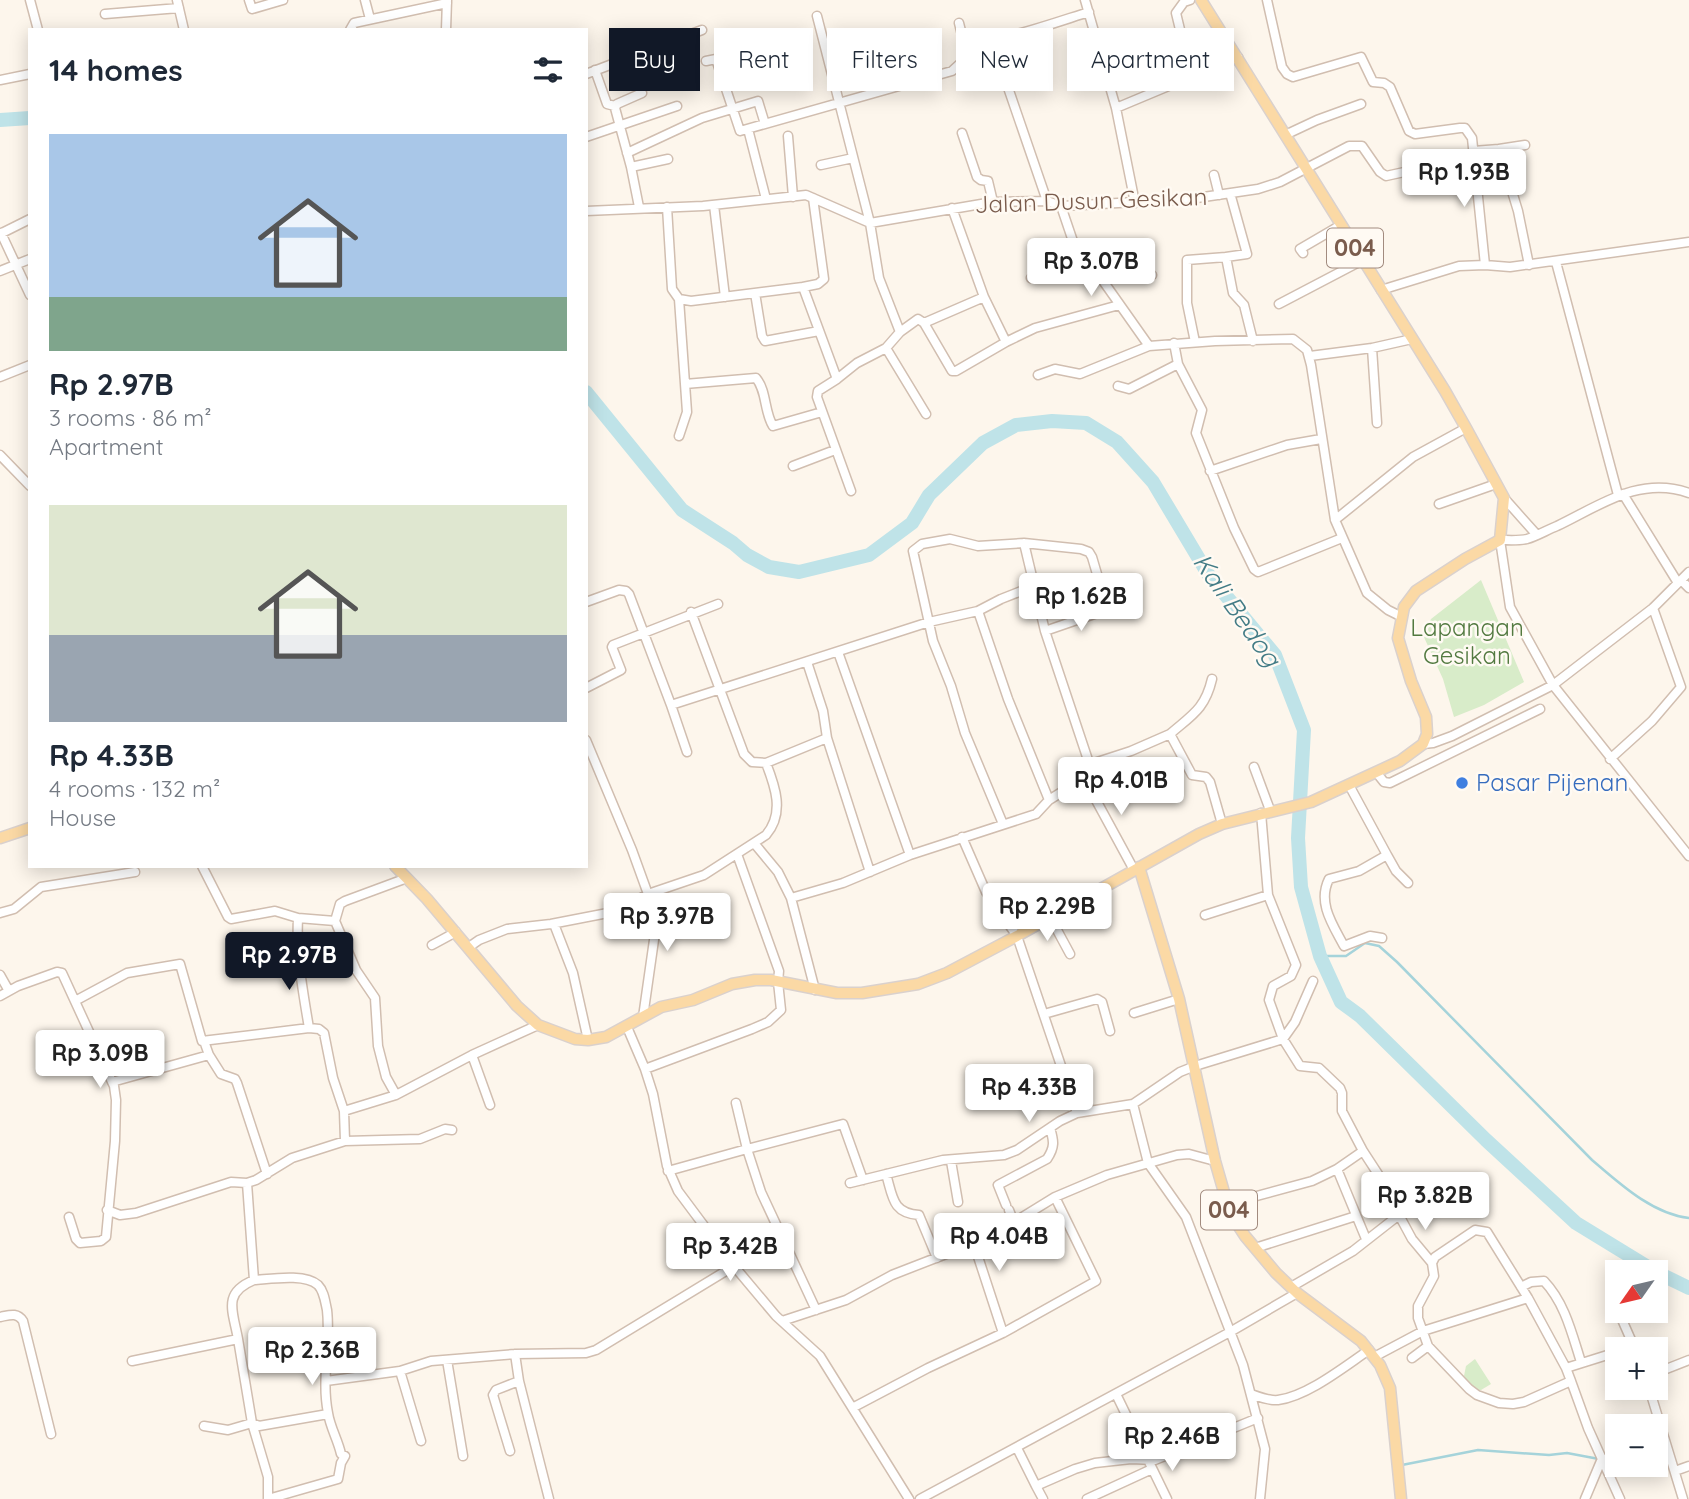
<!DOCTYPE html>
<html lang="en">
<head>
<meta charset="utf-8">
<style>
	body { margin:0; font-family:Quicksand,sans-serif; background:#f6f6f7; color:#1f2937; height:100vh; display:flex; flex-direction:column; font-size:26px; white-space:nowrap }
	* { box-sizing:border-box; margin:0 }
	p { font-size:23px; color:#747a83 }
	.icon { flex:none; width:38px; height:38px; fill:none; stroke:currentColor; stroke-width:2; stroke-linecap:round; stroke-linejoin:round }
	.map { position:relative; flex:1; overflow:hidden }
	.panel { position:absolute; left:28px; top:28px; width:560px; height:840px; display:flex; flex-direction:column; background:#fff; border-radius:0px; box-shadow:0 4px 18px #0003 }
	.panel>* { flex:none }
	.top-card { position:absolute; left:609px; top:28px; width:665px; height:63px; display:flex; gap:14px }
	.needle { width:46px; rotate:236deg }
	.buttons { position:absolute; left:1605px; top:1260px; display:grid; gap:14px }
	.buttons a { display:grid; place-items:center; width:63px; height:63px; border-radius:0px; background:#fff; box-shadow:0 4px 18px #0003; font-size:35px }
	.price { position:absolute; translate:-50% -60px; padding:0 16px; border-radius:7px; background:#fff; color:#222; font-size:23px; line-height:46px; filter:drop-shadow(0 2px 4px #0008) }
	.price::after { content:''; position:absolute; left:50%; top:42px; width:21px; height:16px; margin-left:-10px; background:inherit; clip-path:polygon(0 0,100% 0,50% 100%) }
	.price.active { background:#111827; color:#fff }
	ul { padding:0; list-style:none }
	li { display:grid; align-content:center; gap:14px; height:371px; padding:0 21px }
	li span { display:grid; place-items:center; height:217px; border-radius:0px; color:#555 }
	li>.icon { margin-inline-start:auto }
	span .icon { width:126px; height:126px; fill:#fffc; stroke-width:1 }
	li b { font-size:30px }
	h2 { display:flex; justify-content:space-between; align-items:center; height:84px; padding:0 21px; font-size:30px }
	.pill { padding:0 24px; border-radius:0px; background:#fff; box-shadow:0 4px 18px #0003; font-size:24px; line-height:63px }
	.pill.active { background:#111827; color:#fff }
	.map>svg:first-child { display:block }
	.green { fill:#d8ecc9 }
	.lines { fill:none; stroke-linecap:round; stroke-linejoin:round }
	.stream { stroke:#a5d3da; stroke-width:2.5 }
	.river { stroke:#bfe3e8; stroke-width:14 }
	.minor-casing { stroke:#d1beb0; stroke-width:11 }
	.major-casing { stroke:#dad1cd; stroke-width:13 }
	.minor { stroke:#fff; stroke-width:8 }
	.major { stroke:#fbd9a5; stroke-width:10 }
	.shop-dot { fill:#3f7fe0; stroke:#fffaf3; stroke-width:2.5 }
	.labels { text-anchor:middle; stroke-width:5; stroke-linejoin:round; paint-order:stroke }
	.shield { fill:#fffaf3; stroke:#a28b7f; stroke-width:2 }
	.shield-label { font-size:23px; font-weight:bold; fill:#7a5c4d }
	.street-label { font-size:24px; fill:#7a5c4d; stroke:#fffaf3 }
	.park-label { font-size:24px; fill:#537a41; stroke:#fffaf3 }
	.shop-label { font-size:24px; fill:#366cbe; stroke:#fffaf3; text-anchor:start }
	.water-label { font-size:26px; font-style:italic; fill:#437c86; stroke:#fffaf3 }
</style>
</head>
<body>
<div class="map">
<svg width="1689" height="1499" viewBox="0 0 1689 1499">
	<rect width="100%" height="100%" fill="#fdf6ec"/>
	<path class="green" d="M1481 580 1524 682 1484 705 1454 717 1443 679 1423 635 1431 619Z
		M1475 1359 1491 1384 1476 1393 1464 1376 1466 1366Z"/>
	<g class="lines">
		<path class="stream" d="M1320 956H1346L1365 943 1379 946 1397 962 1592 1160C1619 1183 1652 1214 1689 1218
			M1402 1465 1478 1450 1549 1455 1567 1453 1599 1459"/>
		<path class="river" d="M0 120 30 118
			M586 392 682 510 733 543 747 555 769 567 799 572 869 555 912 523 929 495 983 443 1016 425 1052 421 1086 423 1117 442 1153 482 1208 574 1275 655 1304 730 1298 838 1301 887 1320 956 1341 1002 1360 1016 1486 1140 1576 1223 1656 1272 1689 1288"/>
		<g class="minor-casing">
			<path id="minor" d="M30 0 38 30
				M177 0 184 30
				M249 0 252 9 283 0
				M365 0 370 19
				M1085 0 1116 108 1135 203
				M1267 0 1282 67 1287 74 1293 77 1361 57 1373 82 1384 83 1390 87 1409 131 1415 134 1460 128H1465L1472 138 1485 265
				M105 14 179 8
				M817 16 870 223 879 278 900 332 886 348 857 363 837 379
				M959 23 963 39C984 49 1062 20 1089 12
				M350 30 354 23 447 3
				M446 30 447 0
				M992 41 1047 201
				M1183 42 1176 13 1184 2 1190 0
				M706 61 716 59 740 131 952 71 964 60 968 41
				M595 70 607 104 615 106
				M586 74 702 30
				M0 80 30 74
				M1116 108 1238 57
				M748 129 766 199
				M962 133 977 177 981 180 988 181 993 202
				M1285 135 1317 120 1361 104
				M788 136 793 197
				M586 137 677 106
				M1499 149 1525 145
				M1473 151 1499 149 1518 211 1529 265
				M627 153 702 118 758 101 765 124
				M821 165 853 158
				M631 167 668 159
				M1214 175 1219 195
				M813 198 824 279 818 284 803 287 837 379 818 391 817 397 851 491
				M714 205 725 297
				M1061 206 1080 262 1101 278 1149 346 1215 341 1293 339 1307 350 1311 365 1335 520 1367 593 1388 610 1402 617
				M639 207 631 167 615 108 617 104 642 93
				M667 207 672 289 679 299 691 301 803 287
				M952 208 984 297 924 323 952 371H956L1006 342 1035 328 1119 305
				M586 211 703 206 806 195 870 223 993 202 1047 201 1061 206 1082 205 1190 199 1258 189 1280 182 1349 146H1362L1380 172 1386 176 1473 157
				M1 233 30 295
				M0 234 30 219
				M1303 253 1300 249 1341 225
				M1226 257 1247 254 1230 193
				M1556 262 1618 495
				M0 271 30 259
				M1031 278 1080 262
				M1101 278 1152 275
				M1381 290 1459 266 1485 265 1510 267 1689 242
				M755 293 762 336 765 341 819 331
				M984 297 1006 342
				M679 299 687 412 679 436
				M1279 304 1363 260
				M900 332 918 319 924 323
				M1195 342 1187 303V260L1226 257 1233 293 1244 305 1253 341
				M1174 343 1178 364 1202 410 1196 433 1234 528 1254 569 1258 572 1342 538
				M886 348 926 414
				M1372 348 1377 423
				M1310 356 1372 348 1412 339
				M1038 375 1055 369 1080 374 1149 346
				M0 377 30 365
				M685 384 756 378C767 391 764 412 773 426L822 412
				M1118 386 1129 389 1178 364
				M0 455 30 486
				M793 466 835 450
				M1210 471 1287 445 1321 439
				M1689 493C1640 475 1599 506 1557 526 1547 530 1537 536 1527 539 1518 541 1508 540 1500 540L1510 607 1553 685 1689 856
				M1623 494 1678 583
				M1504 498 1537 535
				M1439 504 1496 484
				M1335 520 1413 457 1466 428
				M1024 543 1045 631 1088 760 1091 764 1131 751 1170 734 1192 775 1206 777 1210 782 1222 824
				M1681 580 1689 588
				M586 602 619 590 626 591 629 594 671 705 929 622 978 611 1008 699 1049 800
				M978 611 1001 599 1034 586
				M1045 631 1132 601
				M838 652 910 855
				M586 688 621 670 612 647 613 645 718 604
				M671 705 687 752
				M1170 734C1192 715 1205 709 1212 679
				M827 738 870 872
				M586 740 632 850 657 919 643 1017
				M1423 744 1433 743 1452 736 1553 685 1653 608 1689 572
				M1610 759 1652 721 1681 687 1653 608
				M766 763 827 738 823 711 807 662
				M1254 767 1270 810
				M1376 772 1384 782 1390 783 1540 709
				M1084 778 1134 870
				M1349 785 1387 855 1359 871 1329 879C1317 903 1333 925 1344 946L1370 936 1382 938
				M1261 813 1268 895 1296 965 1291 976 1273 986 1269 1000 1283 1039 1300 1066 1319 1068 1340 1088 1342 1093V1111L1363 1151
				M1003 824 965 733 951 686 933 641 913 551 922 544 950 539 978 546 1024 543 1081 549 1089 552 1092 557 1107 608
				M962 837 986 892 1017 936 1077 1113
				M754 843 778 872 791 898
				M1387 855 1396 871 1408 883
				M202 866 228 917 231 919 275 911 298 918 335 921 340 904 345 901 407 878
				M0 913 14 909 41 887 135 872
				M1205 915 1268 895
				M1050 917 1070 954
				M335 921 356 970 375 998 378 1046 386 1077 396 1095
				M554 924 573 973 588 1040
				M432 945 456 932
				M469 947 479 940 507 929 551 924 618 911 648 894 704 875 766 835C785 813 775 786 766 763L752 762 744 754 691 612
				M0 975 9 991
				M815 990 791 898 843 883 910 855 1036 814 1049 800 1084 778
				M0 996 18 986 57 972 62 973 114 1086 116 1100 115 1141 106 1237 101 1241 80 1243 76 1239 69 1217
				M75 1001 127 973 180 964 202 1041 309 1028C303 992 296 955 298 918
				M1134 1013 1179 999
				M1044 1014 1097 999 1102 1002 1110 1031
				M627 1027 645 1069 653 1094 667 1166 678 1191 734 1266 776 1316 820 1356 909 1499
				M309 1028 319 1029 324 1033 333 1078 344 1111 396 1095 472 1055
				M209 1055 221 1074 235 1079 237 1083 267 1174
				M645 1069 752 1029 768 1022 781 1010 778 982 779 971 737 854
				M112 1082 209 1055 204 1041
				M1133 1104 1180 1072 1195 1066 1283 1039 1295 1022 1313 981
				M490 1105 472 1055 538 1025
				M344 1111 345 1141
				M951 1161 958 1202
				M1337 1169 1366 1239
				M668 1171 747 1149 736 1103
				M886 1174C893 1197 892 1213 919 1215L937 1258
				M247 1183 254 1280C270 1279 305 1273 318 1285 324 1291 325 1301 327 1310 331 1344 321 1379 328 1413 330 1427 338 1440 341 1454L345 1456 341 1463 338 1479 268 1499
				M850 1183 943 1160 1004 1155 1017 1150 1060 1121 1077 1113 1133 1104 1148 1163 1186 1217 1243 1365 1265 1449 1260 1499
				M1055 1197 1107 1175 1177 1155 1189 1154 1215 1161
				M1227 1204 1312 1181 1337 1169 1363 1151 1389 1191 1399 1215 1353 1251 1291 1287
				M1006 1205 998 1185 1047 1159C1055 1147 1054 1141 1050 1128
				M107 1210 120 1215 136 1213 231 1182 247 1183 256 1180 292 1158 345 1141 420 1139 445 1129 452 1130
				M1009 1210 1014 1223
				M1399 1215 1412 1239 1432 1263
				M967 1223 1003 1333
				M1255 1248 1356 1216
				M1521 1287 1531 1282 1544 1281C1565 1303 1572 1334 1581 1362
				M816 1310 761 1192 747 1149 843 1124 863 1180
				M1620 1315 1635 1349
				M0 1317C10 1315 17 1312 23 1321L51 1434
				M782 1321 846 1300 892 1275 990 1237 1055 1197 1096 1281 1003 1333 928 1368 854 1407
				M238 1339 252 1423 268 1477V1499
				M1374 1357 1423 1331 1528 1298
				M1412 1358 1428 1346
				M447 1360 463 1456
				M132 1361 238 1339C233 1311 222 1293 254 1280
				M1566 1368 1528 1298 1487 1232 1475 1230 1435 1257 1432 1263 1434 1276 1418 1306V1318L1428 1346 1469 1389 1477 1395 1499 1403 1513 1404 1524 1402 1571 1381 1566 1368 1617 1352
				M400 1371 421 1441
				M1656 1373 1689 1360
				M326 1381 400 1371 431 1361 515 1354 586 1353 596 1350 734 1266
				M519 1381 549 1499
				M1571 1381 1588 1428 1620 1499
				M1649 1388 1683 1499
				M1116 1394 1167 1499
				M1251 1394C1259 1397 1269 1401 1278 1400 1308 1396 1345 1366 1369 1350
				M204 1426 228 1430 252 1423 259 1426 328 1414
				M1017 1448 1036 1486 1075 1469 1095 1463 1131 1459 1155 1460 1258 1418
				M510 1451 493 1395 496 1390 519 1381 515 1354
				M1675 1471 1689 1466
				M1036 1486 1043 1499
				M920 1499 1230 1332 1297 1293
				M1087 1499 1152 1469
				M1585 1499 1601 1461 1617 1454"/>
		</g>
		<g class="major-casing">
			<path id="major" d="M0 838 30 828
				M395 866 427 899 517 1006 538 1025 575 1039 588 1040 606 1037 661 1007 693 1000 732 984 755 980H771L837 993H862L918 984 947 973 1017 936 1199 834 1222 824 1311 802 1400 761 1423 744 1427 734 1426 717 1411 681 1398 638 1404 607 1416 591 1465 559 1500 540 1504 498 1466 428 1445 391 1201 0
				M1139 867 1179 999 1215 1161 1230 1213 1245 1236 1276 1273 1297 1293 1361 1341 1380 1365 1390 1388 1401 1499"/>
		</g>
		<use href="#minor" class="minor"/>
		<use href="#major" class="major"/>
	</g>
	<circle class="shop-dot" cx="1462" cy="783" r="7"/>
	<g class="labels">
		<g class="shield">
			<rect x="1327" y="228.5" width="56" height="39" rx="5"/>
			<rect x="1201" y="1190.5" width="56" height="39" rx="5"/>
		</g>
		<g class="shield-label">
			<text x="1355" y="256">004</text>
			<text x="1229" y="1218">004</text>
		</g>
		<g class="street-label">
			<text transform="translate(1091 201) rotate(-2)" y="8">Jalan Dusun Gesikan</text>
		</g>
		<g class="park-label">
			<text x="1467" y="636">Lapangan<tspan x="1467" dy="28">Gesikan</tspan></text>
		</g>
		<g class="shop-label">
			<text x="1476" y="791">Pasar Pijenan</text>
		</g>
		<g class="water-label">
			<text transform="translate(1237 610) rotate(55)" y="9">Kali Bedog</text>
		</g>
	</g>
</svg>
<div class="buttons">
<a><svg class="needle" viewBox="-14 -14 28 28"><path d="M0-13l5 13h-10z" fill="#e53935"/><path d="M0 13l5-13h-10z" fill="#747a83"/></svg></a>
<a>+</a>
<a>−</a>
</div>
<b class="price" style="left:1464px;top:209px">Rp 1.93B</b>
<b class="price" style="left:1091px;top:298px">Rp 3.07B</b>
<b class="price" style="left:1081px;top:633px">Rp 1.62B</b>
<b class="price" style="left:1121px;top:817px">Rp 4.01B</b>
<b class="price" style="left:1047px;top:943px">Rp 2.29B</b>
<b class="price" style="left:667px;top:953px">Rp 3.97B</b>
<b class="price active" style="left:289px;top:992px">Rp 2.97B</b>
<b class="price" style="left:100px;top:1090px">Rp 3.09B</b>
<b class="price" style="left:1029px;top:1124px">Rp 4.33B</b>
<b class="price" style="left:1425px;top:1232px">Rp 3.82B</b>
<b class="price" style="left:999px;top:1273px">Rp 4.04B</b>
<b class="price" style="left:730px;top:1283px">Rp 3.42B</b>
<b class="price" style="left:312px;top:1387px">Rp 2.36B</b>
<b class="price" style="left:1172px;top:1473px">Rp 2.46B</b>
<div class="top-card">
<a class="pill active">Buy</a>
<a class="pill">Rent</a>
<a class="pill">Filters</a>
<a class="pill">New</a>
<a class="pill">Apartment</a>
</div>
<section class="panel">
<h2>14 homes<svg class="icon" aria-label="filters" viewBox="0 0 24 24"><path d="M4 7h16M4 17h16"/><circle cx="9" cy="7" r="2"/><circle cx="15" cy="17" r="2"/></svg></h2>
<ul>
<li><span style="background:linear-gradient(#a9c7e8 75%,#7fa58c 0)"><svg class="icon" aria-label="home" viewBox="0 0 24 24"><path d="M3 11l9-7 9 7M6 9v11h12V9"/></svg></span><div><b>Rp 2.97B</b><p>3 rooms · 86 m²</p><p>Apartment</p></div></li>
<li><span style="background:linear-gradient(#dfe7d0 60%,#9aa5b1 0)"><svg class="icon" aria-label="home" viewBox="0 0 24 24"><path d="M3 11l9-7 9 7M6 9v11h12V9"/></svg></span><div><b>Rp 4.33B</b><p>4 rooms · 132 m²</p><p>House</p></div></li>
</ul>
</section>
</div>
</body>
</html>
